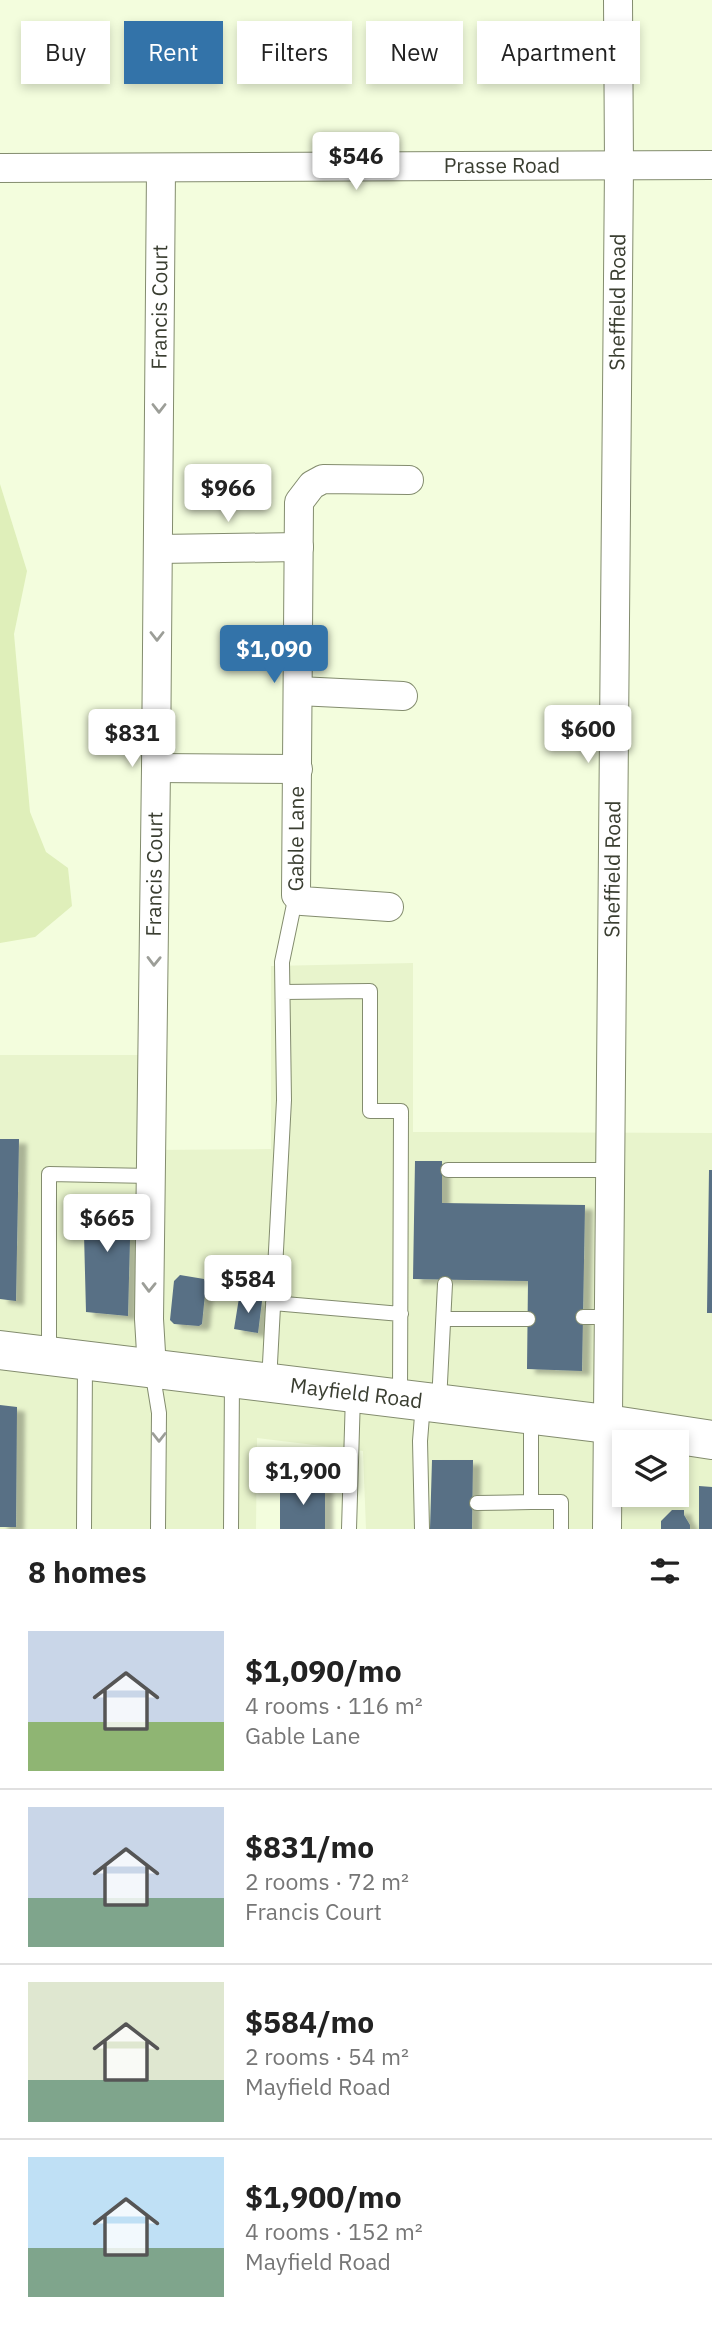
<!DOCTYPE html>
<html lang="en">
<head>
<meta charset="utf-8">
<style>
	body { margin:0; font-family:"IBM Plex Sans",sans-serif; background:#f2f2f2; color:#222; height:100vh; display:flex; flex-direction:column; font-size:26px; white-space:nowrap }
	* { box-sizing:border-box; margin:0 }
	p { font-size:23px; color:#767676 }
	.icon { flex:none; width:38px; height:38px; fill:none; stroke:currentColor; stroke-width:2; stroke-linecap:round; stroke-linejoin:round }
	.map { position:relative; height:1529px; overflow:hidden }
	.drawer { display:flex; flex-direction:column; background:#fff; flex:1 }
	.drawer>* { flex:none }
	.hud { position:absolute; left:21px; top:21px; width:670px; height:63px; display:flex; gap:14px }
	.fabs { position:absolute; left:612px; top:1430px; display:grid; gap:14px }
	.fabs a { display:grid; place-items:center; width:77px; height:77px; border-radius:0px; background:#fff; box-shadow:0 4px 10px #0003; font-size:35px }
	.price { position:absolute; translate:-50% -60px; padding:0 16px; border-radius:7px; background:#fff; color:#222; font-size:23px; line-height:46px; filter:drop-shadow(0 2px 4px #0008) }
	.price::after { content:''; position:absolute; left:50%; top:42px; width:21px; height:16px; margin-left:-10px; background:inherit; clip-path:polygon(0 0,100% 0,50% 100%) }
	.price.current { background:#3373a9; color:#fff }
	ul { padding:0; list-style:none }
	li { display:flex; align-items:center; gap:21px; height:175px; padding:0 28px }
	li+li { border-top:2px solid #e0e0e0 }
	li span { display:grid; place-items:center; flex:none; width:196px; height:140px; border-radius:0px; color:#555 }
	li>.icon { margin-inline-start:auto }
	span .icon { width:84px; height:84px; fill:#fffc; stroke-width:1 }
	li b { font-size:30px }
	h2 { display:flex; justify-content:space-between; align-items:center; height:84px; padding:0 28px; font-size:30px }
	.tag { padding:0 24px; border-radius:0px; background:#fff; box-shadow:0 4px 10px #0003; font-size:24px; line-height:63px }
	.tag.current { background:#3373a9; color:#fff }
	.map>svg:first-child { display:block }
	.built { fill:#e8f4cc; fill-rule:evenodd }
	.green { fill:#dfefba }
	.building { fill:#586f85; filter:url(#shadow) }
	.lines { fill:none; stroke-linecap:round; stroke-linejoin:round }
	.lane-casing { stroke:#838c6e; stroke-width:16 }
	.street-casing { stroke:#838c6e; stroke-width:30 }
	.primary-casing { stroke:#838c6e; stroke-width:40 }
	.lane { stroke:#fff; stroke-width:14 }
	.street { stroke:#fff; stroke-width:28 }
	.primary { stroke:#fff; stroke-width:38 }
	.oneway { stroke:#9c9e98 }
	.labels { text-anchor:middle; stroke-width:7; stroke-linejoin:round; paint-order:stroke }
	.street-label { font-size:21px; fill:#3a3e31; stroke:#fff }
</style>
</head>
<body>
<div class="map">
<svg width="712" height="1529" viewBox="0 0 712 1529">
	<defs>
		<filter id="shadow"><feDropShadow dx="8" dy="4.5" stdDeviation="2" flood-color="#0004"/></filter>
	</defs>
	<rect width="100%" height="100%" fill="#f3fddd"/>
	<path class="built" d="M413 963V1132L712 1133V1529H366L363 1451 257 1438 256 1529H0V1055H152L151 1150 271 1149V966ZM625 1442H677V1494H625Z"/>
	<path class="green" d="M0 484 27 571 14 634 30 812 46 852 68 868 72 906 35 937 0 943Z"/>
	<path class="building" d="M0 1139H19L16 1301 0 1299Z
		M415 1161H442V1203L585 1205 582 1371 527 1369 528 1281 413 1279Z
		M709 1170H712V1313H707Z
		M83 1194 131 1201 128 1316 86 1312Z
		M180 1275 204 1279 206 1284 202 1324 199 1326 174 1324 170 1320 174 1281Z
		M239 1298 262 1301 258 1333 234 1329Z
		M0 1405 17 1407 16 1527H0Z
		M432 1460H473L472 1529H430Z
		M280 1485H325V1529H280Z
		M699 1486 712 1487V1529H699Z
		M672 1510H684V1515L690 1525V1529H661V1521Z"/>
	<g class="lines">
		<g class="lane-casing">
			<path id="lane" d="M283 992 370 991V1111H401L400 1396
				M448 1170H609
				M273 1303 401 1314
				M583 1317H608
				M444 1319H528
				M49 1355V1174L151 1176
				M152 1370 159 1413 158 1529
				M269 1382 284 1100 282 962 296 895
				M439 1402 445 1284
				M531 1502H561V1529
				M477 1503 531 1502V1416
				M84 1529 85 1362
				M231 1529 232 1380
				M349 1529 353 1395
				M422 1529 420 1441 423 1403"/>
		</g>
		<g class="street-casing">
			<g id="street">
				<path id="s1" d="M0 168 712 165"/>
				<path d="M158 549 299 547"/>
				<path d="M298 691 403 696"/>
				<path d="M156 768 298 769"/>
				<path id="s2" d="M389 907 302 901 296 895 299 502 312 485 323 479 409 480"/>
				<path id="s3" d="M152 1369 149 1319 156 768 161 169"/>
				<path id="s4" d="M607 1529 619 166 618 0"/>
			</g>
		</g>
		<g class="primary-casing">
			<g id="primary">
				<path id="s5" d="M0 1350 607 1424 712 1440"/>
			</g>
		</g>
		<use href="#lane" class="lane"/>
		<use href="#street" class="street"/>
		<use href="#primary" class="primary"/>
	</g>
	<defs><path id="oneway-chevron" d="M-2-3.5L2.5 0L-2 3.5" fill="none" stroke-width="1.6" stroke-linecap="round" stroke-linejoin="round" transform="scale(1.75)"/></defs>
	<g class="oneway">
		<use href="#oneway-chevron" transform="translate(159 408) rotate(90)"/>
		<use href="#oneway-chevron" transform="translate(157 636) rotate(90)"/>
		<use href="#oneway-chevron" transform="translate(154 961) rotate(91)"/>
		<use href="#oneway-chevron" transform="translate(149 1287) rotate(91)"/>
		<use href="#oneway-chevron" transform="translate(159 1437) rotate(90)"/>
	</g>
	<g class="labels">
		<g class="street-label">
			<text dy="7" stroke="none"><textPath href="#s1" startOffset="502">Prasse Road</textPath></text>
			<text dy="7" stroke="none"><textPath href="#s4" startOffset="1227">Sheffield Road</textPath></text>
			<text dy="7" stroke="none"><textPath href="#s3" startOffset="1062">Francis Court</textPath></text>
			<text dy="7" stroke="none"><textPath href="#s2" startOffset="152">Gable Lane</textPath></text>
			<text dy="7" stroke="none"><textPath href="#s4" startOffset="660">Sheffield Road</textPath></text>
			<text dy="7" stroke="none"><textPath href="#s3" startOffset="495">Francis Court</textPath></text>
			<text dy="7" stroke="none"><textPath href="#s5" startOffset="359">Mayfield Road</textPath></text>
		</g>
	</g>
</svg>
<div class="fabs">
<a><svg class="icon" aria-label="layers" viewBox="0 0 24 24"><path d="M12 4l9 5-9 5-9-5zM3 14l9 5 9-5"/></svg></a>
</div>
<b class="price" style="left:356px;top:192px">$546</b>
<b class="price" style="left:228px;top:524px">$966</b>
<b class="price current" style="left:274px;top:685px">$1,090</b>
<b class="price" style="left:588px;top:765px">$600</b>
<b class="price" style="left:132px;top:769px">$831</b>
<b class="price" style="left:107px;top:1254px">$665</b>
<b class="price" style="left:248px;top:1315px">$584</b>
<b class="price" style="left:303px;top:1507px">$1,900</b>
<div class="hud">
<a class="tag">Buy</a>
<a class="tag current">Rent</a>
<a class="tag">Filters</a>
<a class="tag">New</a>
<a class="tag">Apartment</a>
</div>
</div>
<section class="drawer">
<h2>8 homes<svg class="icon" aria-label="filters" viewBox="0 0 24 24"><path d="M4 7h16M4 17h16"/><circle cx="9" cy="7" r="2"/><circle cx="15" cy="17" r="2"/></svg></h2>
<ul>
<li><span style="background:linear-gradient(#c9d6e8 65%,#8fb573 0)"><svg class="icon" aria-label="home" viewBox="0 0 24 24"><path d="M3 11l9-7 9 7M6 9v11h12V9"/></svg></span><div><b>$1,090/mo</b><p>4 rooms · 116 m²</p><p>Gable Lane</p></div></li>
<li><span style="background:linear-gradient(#c9d6e8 65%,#7fa58c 0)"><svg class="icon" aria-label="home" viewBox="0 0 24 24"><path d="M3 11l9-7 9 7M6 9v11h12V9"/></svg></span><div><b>$831/mo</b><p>2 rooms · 72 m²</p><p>Francis Court</p></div></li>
<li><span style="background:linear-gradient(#dfe7d0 70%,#7fa58c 0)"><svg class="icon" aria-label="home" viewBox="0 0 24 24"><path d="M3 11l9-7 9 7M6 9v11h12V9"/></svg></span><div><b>$584/mo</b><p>2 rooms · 54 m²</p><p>Mayfield Road</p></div></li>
<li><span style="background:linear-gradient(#bfe0f5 65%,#7fa58c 0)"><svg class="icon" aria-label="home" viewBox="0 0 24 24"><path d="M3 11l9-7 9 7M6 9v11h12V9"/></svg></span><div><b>$1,900/mo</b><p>4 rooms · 152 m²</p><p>Mayfield Road</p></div></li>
</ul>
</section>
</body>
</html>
